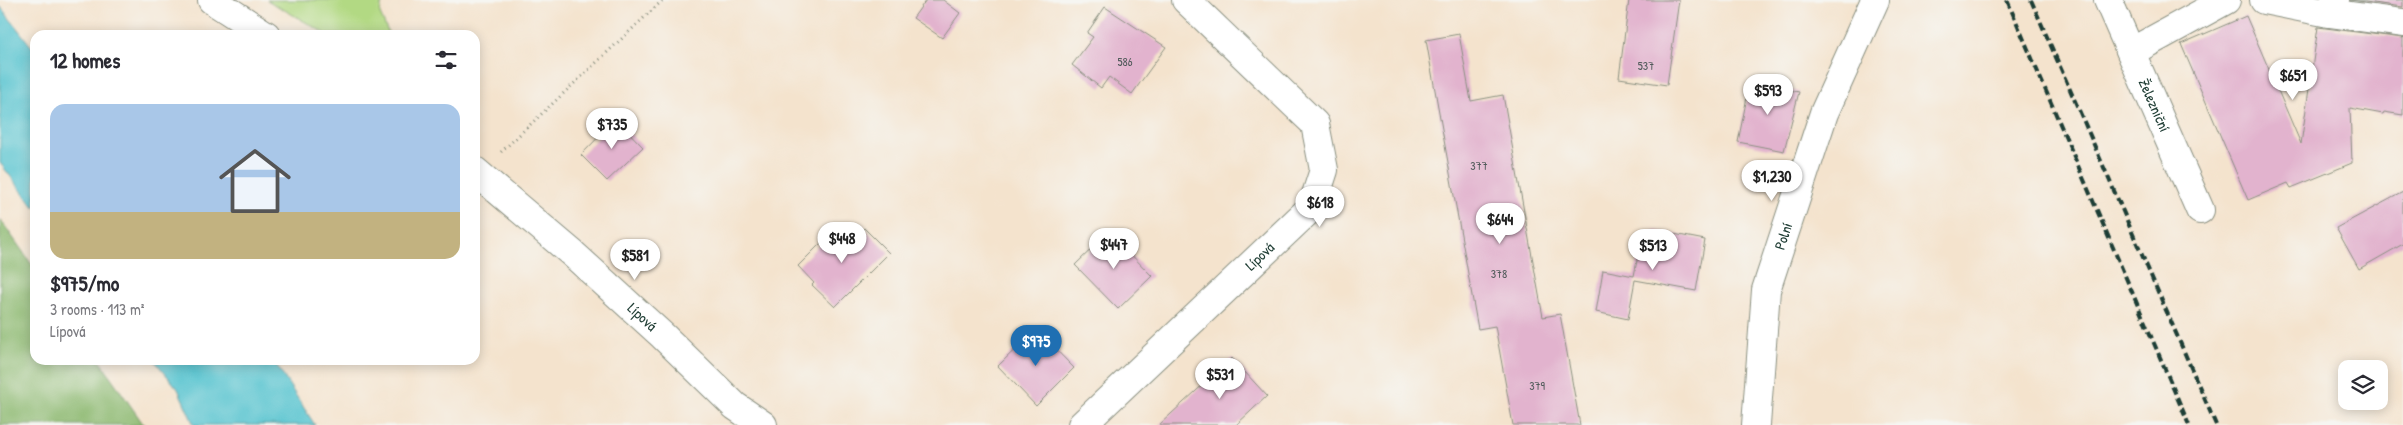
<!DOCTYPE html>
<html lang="en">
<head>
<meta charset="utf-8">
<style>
	body { margin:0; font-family:"Patrick Hand",sans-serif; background:#f2f2f3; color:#2b2b33; height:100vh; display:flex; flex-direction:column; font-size:19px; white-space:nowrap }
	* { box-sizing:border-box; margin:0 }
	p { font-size:16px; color:#7c7c81 }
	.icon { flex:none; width:28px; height:28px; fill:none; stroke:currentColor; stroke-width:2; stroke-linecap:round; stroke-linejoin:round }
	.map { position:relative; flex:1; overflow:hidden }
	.sheet { position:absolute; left:30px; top:30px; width:450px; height:335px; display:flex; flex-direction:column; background:#fff; border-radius:15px; box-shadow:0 2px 12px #0003 }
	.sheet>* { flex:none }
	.buttons { position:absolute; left:2338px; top:360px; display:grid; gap:10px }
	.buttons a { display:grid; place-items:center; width:50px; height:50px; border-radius:10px; background:#fff; box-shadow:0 2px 12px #0003; font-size:25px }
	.price { position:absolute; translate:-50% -42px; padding:0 11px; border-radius:18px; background:#fff; color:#222; font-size:16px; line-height:32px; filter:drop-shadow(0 1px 2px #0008) }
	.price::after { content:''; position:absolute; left:50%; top:30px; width:15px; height:11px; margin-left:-8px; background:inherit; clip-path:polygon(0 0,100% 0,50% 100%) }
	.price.current { background:#1f6fb2; color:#fff }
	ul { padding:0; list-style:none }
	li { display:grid; align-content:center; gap:10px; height:265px; padding:0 20px }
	li span { display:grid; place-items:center; height:155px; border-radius:15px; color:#555 }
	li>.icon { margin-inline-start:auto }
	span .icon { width:90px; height:90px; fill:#fffc; stroke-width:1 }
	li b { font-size:21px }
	h2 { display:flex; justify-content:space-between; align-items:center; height:60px; padding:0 20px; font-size:21px }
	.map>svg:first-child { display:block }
	.green { fill:#b2d983; stroke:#688b5c }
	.forest { fill:#8db971; stroke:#567b52 }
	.water { fill:#58c4d0; stroke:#3c8082 }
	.building { fill:#e2b3ce }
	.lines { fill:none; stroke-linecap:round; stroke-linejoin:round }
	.minor-casing { stroke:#8a9080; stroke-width:30 }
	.path { stroke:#8a9080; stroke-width:3; stroke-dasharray:1 4; stroke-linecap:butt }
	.minor { stroke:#fff; stroke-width:28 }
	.rail { stroke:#1f3d34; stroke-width:4; stroke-dasharray:8 4; stroke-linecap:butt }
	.labels { text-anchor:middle; stroke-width:4; stroke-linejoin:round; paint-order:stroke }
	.number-label { font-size:12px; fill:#505a5a }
	.street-label { font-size:15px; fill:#1f3d34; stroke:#f6f6f2 }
</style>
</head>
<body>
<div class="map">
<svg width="2403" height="425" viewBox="0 0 2403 425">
	<rect width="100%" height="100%" fill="#f6f6f2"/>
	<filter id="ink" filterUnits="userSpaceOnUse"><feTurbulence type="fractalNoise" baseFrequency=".02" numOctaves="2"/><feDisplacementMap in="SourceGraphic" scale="10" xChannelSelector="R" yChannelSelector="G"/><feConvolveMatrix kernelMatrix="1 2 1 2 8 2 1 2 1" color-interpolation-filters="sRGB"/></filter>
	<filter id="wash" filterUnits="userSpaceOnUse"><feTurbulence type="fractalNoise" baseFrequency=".0096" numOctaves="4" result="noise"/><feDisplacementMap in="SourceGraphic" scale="20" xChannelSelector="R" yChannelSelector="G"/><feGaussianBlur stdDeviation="1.12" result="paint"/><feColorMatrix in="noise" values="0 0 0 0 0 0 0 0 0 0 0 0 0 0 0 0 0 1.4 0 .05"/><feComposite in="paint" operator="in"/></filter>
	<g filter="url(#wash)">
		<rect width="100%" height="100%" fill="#f4e3cd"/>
		<path class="green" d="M267 0H382L380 14 389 34 328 35Z"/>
		<path class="forest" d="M0 219 35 269V360H99L144 425H0Z"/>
		<path class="water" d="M0 6 35 51V208L0 163Z
			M154 360H273L315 425H194L178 389Z"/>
		<g id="blocks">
			<path class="building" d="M926 0H943L960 13 942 38 913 18Z
				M1629 0H1679L1667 85 1619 78Z
				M2350 0H2403V7Z
				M1105 7 1166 47 1132 94 1109 77 1101 88 1072 65 1093 37 1087 33Z
				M2246 16 2301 144 2318 27 2403 38V115L2384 112 2383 114 2350 108 2352 163 2291 188 2288 183 2248 200 2181 44Z
				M1459 34 1471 101 1503 95 1543 317 1560 314 1580 425H1513L1495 326 1478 329 1426 40Z
				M1750 82 1799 92 1784 151 1738 142Z
				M616 119 643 147 607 181 581 155Z
				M2403 192V244L2359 269 2336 228Z
				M864 228 889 253 835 307 812 285 814 283 798 266 833 231 847 246Z
				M1653 230 1705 240 1696 291 1635 280 1628 319 1596 312 1603 270 1634 276 1640 245 1649 247Z
				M1109 232 1152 276 1118 309 1075 265Z
				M1036 329 1074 368 1036 406 998 366Z
				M1232 358 1267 396 1236 425H1159Z"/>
		</g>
	</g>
	<g filter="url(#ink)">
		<use href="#blocks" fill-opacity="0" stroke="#8a9080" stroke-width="1"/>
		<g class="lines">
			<g class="minor-casing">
				<g id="minor">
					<path d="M212 0 266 35"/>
					<path id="s1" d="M2108 0 2200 210"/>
					<path d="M2264 0 2329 13 2335 0"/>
					<path d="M2329 13 2403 23"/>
					<path d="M2131 52 2226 0"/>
					<path id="s2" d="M475 171 573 254 663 336 735 406 763 425"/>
					<path id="s3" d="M1082 425 1312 207 1324 170 1315 124 1186 0"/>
					<path id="s4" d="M1756 425 1766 290 1824 113 1875 0"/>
				</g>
			</g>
			<path class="path" d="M501 152 663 0"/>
			<use href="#minor" class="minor"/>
			<path class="rail" d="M2007 0 2189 425
				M2031 0 2216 425"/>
		</g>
	</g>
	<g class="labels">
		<g class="number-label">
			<text x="1125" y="66">586</text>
			<text x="1646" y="70">537</text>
			<text x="1479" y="170">377</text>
			<text x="1499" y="278">378</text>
			<text x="1537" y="390">379</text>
		</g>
		<g class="street-label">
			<text dy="5" stroke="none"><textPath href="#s1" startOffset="115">Železniční</textPath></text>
			<text dy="5" stroke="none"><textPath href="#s4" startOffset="192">Polní</textPath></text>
			<text dy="5" stroke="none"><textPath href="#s3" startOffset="245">Lípová</textPath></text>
			<text dy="5" stroke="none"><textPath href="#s2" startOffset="222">Lípová</textPath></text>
		</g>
	</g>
</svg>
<div class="buttons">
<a><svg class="icon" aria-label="layers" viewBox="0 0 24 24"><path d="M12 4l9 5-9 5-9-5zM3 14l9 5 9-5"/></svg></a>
</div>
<b class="price" style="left:2293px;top:101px">$651</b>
<b class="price" style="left:1768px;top:116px">$593</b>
<b class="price" style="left:612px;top:150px">$735</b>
<b class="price" style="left:1772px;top:202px">$1,230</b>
<b class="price" style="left:1320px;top:228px">$618</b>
<b class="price" style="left:1500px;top:245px">$644</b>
<b class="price" style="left:842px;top:264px">$448</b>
<b class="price" style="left:1114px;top:270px">$447</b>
<b class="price" style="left:1653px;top:271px">$513</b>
<b class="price" style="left:635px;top:281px">$581</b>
<b class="price current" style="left:1036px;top:367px">$975</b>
<b class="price" style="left:1220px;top:400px">$531</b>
<section class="sheet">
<h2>12 homes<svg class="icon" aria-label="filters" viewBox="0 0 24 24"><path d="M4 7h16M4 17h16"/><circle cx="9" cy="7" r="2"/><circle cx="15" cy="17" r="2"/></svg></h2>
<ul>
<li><span style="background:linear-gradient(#a9c7e8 70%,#c2b280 0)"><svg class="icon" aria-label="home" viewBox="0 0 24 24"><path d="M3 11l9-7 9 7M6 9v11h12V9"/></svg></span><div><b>$975/mo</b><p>3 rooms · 113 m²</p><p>Lípová</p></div></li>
</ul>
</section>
</div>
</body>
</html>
